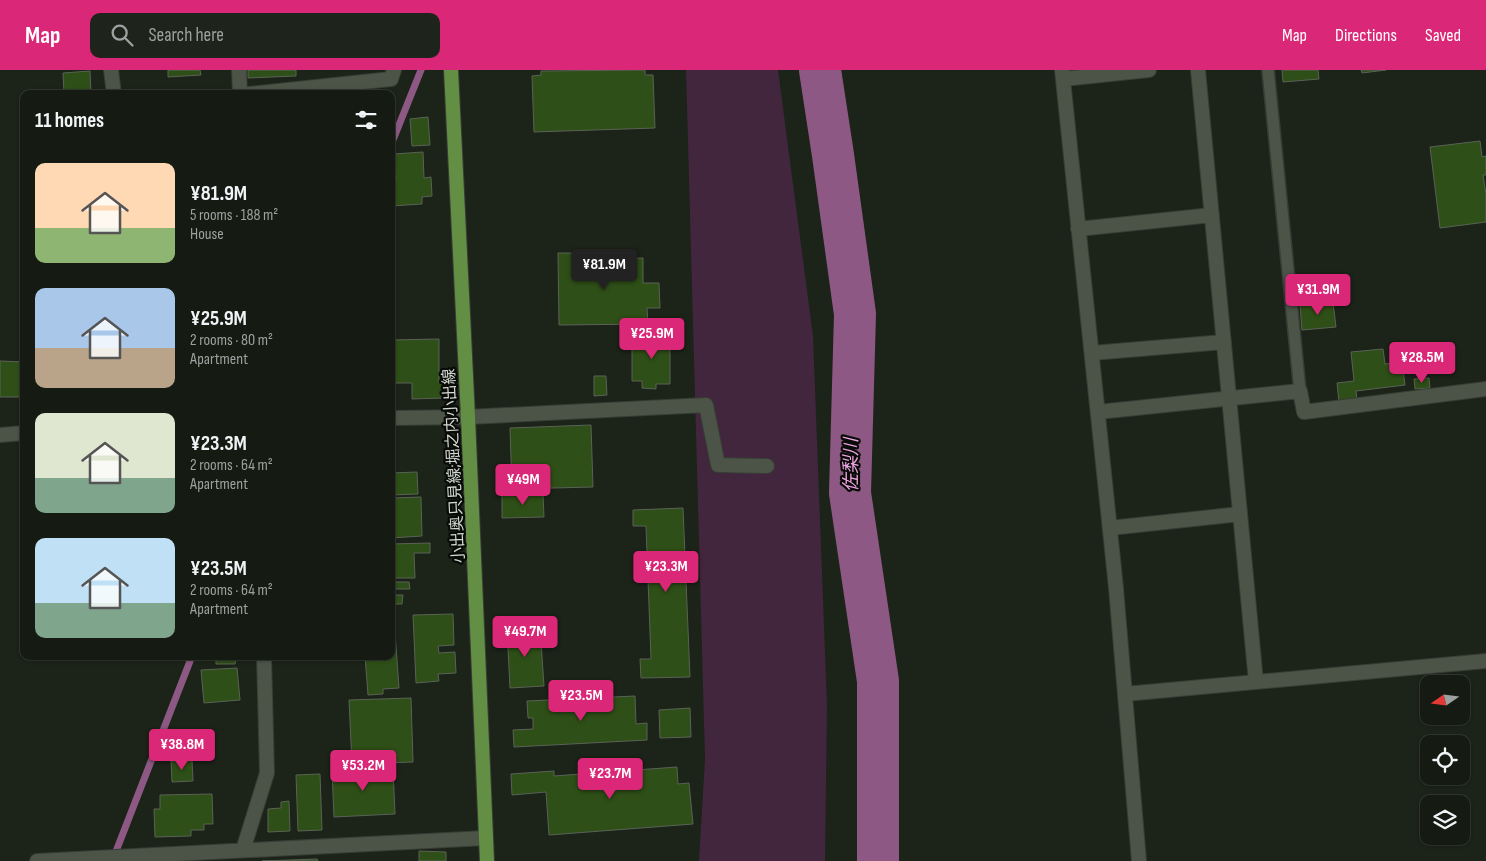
<!DOCTYPE html>
<html lang="en">
<head>
<meta charset="utf-8">
<style>
	body { margin:0; font-family:"Sofia Sans Condensed","Noto Sans JP",sans-serif; background:#1e231b; color:#f1f3f6; height:100vh; display:flex; flex-direction:column; font-size:19px; white-space:nowrap }
	* { box-sizing:border-box; margin:0 }
	p { font-size:16px; color:#9da19f }
	.icon { flex:none; width:28px; height:28px; fill:none; stroke:currentColor; stroke-width:2; stroke-linecap:round; stroke-linejoin:round }
	.map { position:relative; flex:1; overflow:hidden }
	.drawer { position:absolute; left:20px; top:20px; width:375px; height:570px; display:flex; flex-direction:column; background:#151a12; border-radius:10px; box-shadow:0 1px 4px #0004,0 0 0 1px #343832 }
	.drawer>* { flex:none }
	.needle { width:32px; rotate:256deg }
	.controls { position:absolute; left:1420px; top:605px; display:grid; gap:10px }
	.controls a { display:grid; place-items:center; width:50px; height:50px; border-radius:10px; background:#151a12; box-shadow:0 1px 4px #0004,0 0 0 1px #343832; font-size:25px }
	.price { position:absolute; translate:-50% -42px; padding:0 11px; border-radius:5px; background:#db2777; color:#fff; font-size:16px; line-height:32px; filter:drop-shadow(0 1px 2px #0008) }
	.price::after { content:''; position:absolute; left:50%; top:30px; width:15px; height:11px; margin-left:-8px; background:inherit; clip-path:polygon(0 0,100% 0,50% 100%) }
	.price.current { background:#222; color:#fff }
	ul { padding:0; list-style:none }
	li { display:flex; align-items:center; gap:15px; height:125px; padding:0 15px }
	li span { display:grid; place-items:center; flex:none; width:140px; height:100px; border-radius:10px; color:#555 }
	li>.icon { margin-inline-start:auto }
	span .icon { width:60px; height:60px; fill:#fffc; stroke-width:1 }
	li b { font-size:21px }
	h2 { display:flex; justify-content:space-between; align-items:center; height:60px; padding:0 15px; font-size:21px }
	header { display:flex; align-items:center; gap:30px; box-sizing:border-box; height:70px; padding:0 25px; background:#db2777; color:#fff }
	header strong { font-size:24px }
	nav { display:flex; gap:28px; margin-inline-start:auto; font-size:18px }
	.search { width:350px; height:45px; background:#1e231b; display:flex; align-items:center; gap:12px; box-sizing:border-box; padding:0 18px; border-radius:10px; color:#9da19f; font-size:19px }
	.map>svg:first-child { display:block }
	.green { fill:#41263d }
	.lines { fill:none; stroke-linecap:round; stroke-linejoin:round }
	.stream { stroke:#8d5984; stroke-width:7 }
	.river { stroke:#8d5984; stroke-width:42 }
	.building { fill:#2e4f17; stroke:#5a6256 }
	.service-casing { stroke:#383d35; stroke-width:14 }
	.minor-casing { stroke:#383d35; stroke-width:16 }
	.primary-casing { stroke:#383d35; stroke-width:16 }
	.service { stroke:#4c5448; stroke-width:11 }
	.minor { stroke:#4c5448; stroke-width:14 }
	.primary { stroke:#638f44; stroke-width:14 }
	.labels { text-anchor:middle; stroke-width:4.5; stroke-linejoin:round; paint-order:stroke }
	.street-label { font-size:16px; fill:#d4d9d2; stroke:#080b07 }
	.water-label { font-size:18px; font-style:italic; fill:#f0a4e3; stroke:#080b07 }
</style>
</head>
<body>
<header>
<strong>Map</strong>
<div class="search"><svg class="icon" aria-label="search" viewBox="0 0 24 24"><circle cx="10" cy="10" r="6"/><path d="M15 15l6 6"/></svg>Search here</div>
<nav><a>Map</a><a>Directions</a><a>Saved</a></nav>
</header>
<div class="map">
<svg width="1486" height="791" viewBox="0 0 1486 791">
	<rect width="100%" height="100%" fill="#1c2318"/>
	<path class="green" d="M686 0H778L813 266 827 635 825 791H699L705 689Z"/>
	<g class="lines">
		<path class="stream" d="M391 75 421 0
			M113 789 192 586"/>
		<path class="river" d="M820 0 833 85 855 244 850 423 878 611V791"/>
	</g>
	<path class="building" d="M168 0H200L201 5 168 7Z
		M248 0H296V6L248 8Z
		M645 0V5H653L655 58 534 62 532 6 541 5V1Z
		M1282 0H1318L1319 9 1283 12Z
		M1361 0H1386L1362 3Z
		M90 1 91 24H64L63 3Z
		M428 47 430 75 412 76 410 49Z
		M1480 71 1482 87 1486 86V105H1483L1486 124V152L1440 158 1430 77Z
		M423 82 424 108 431 107 432 126 422 127V134L391 136V109H396L394 84Z
		M558 183H591V189L643 188V213H659L660 238H647L648 254 559 255Z
		M1333 232 1336 257 1302 260 1300 235Z
		M647 262 670 263V314H656V319L642 318V311H632V268H647Z
		M439 269V312H444V328L412 329V313H391V270Z
		M1383 279 1385 294 1402 292 1405 315 1356 321 1357 330 1339 332 1337 313 1354 311 1351 282Z
		M0 291 24 292V327H0Z
		M594 306H606L607 325 594 326Z
		M1429 308 1430 318 1415 319 1414 309Z
		M591 355 593 417 512 419 510 358Z
		M417 402 418 424 391 425V403Z
		M543 424 544 447 502 448V425Z
		M421 427 422 466 391 468V428Z
		M683 438 690 607 641 608 640 589H651L646 456H633V440Z
		M430 473V483H414L415 508H391V474Z
		M391 512H409L410 519H391Z
		M391 525H403L402 534H391Z
		M453 544 454 575 438 576 439 583 455 582 456 603 438 604 439 611 416 613 413 545Z
		M391 549H394L399 618 383 619V624L368 625 365 586H391Z
		M540 557 544 616 510 618 507 559Z
		M216 586H246V590H236L235 594H216Z
		M237 598 240 630 204 633 201 600Z
		M635 626 636 654 647 653V670L514 677 513 660 533 659V648H528L527 631Z
		M411 628 413 692 352 694 349 630Z
		M690 638 691 667 660 668 659 640Z
		M192 690 193 711 172 712 171 691Z
		M677 697 678 714 689 713 693 754 549 765 546 722 512 725 511 704 554 701V706Z
		M393 698 395 744 334 747 332 700Z
		M320 704 322 760 298 761 296 705Z
		M212 724 213 754H204V760H191V766L155 767 154 739H160V725Z
		M289 731 290 761 268 762V739L281 738V732Z
		M419 781 446 782V791H419Z
		M317 789 318 791H262Z"/>
	<g class="lines">
		<g class="service-casing">
			<path id="service" d="M1268 0 1300 321"/>
		</g>
		<g class="minor-casing">
			<path id="minor" d="M111 0 114 24
				M239 0 240 24
				M1062 0 1116 518 1139 791
				M1198 0 1256 612
				M1063 9 1149 0
				M249 24 391 9 394 0
				M1078 159 1212 145
				M1092 283 1224 272
				M1098 342 1300 321 1304 342 1486 319
				M391 348 468 347 706 335 718 395 767 396
				M0 365 24 363
				M1110 458 1240 444
				M1125 624 1486 591
				M243 780 267 703 264 586
				M37 791 486 768"/>
		</g>
		<g class="primary-casing">
			<path id="primary" d="M451 0 468 347 487 791"/>
		</g>
		<use href="#service" class="service"/>
		<use href="#minor" class="minor"/>
		<use href="#primary" class="primary"/>
	</g>
	<g class="labels">
		<g class="street-label">
			<text transform="translate(453 396) rotate(-93)" y="6">小出奥只見線;堀之内小出線</text>
		</g>
		<g class="water-label">
			<text transform="translate(851 395) rotate(-90)" y="6">佐梨川</text>
		</g>
	</g>
</svg>
<div class="controls">
<a><svg class="needle" viewBox="-14 -14 28 28"><path d="M0-13l5 13h-10z" fill="#e53935"/><path d="M0 13l5-13h-10z" fill="#9da19f"/></svg></a>
<a><svg class="icon" aria-label="locate" viewBox="0 0 24 24"><circle cx="12" cy="12" r="6"/><path d="M12 2v4M12 18v4M2 12h4M18 12h4"/></svg></a>
<a><svg class="icon" aria-label="layers" viewBox="0 0 24 24"><path d="M12 4l9 5-9 5-9-5zM3 14l9 5 9-5"/></svg></a>
</div>
<b class="price current" style="left:604px;top:221px">¥81.9M</b>
<b class="price" style="left:1318px;top:246px">¥31.9M</b>
<b class="price" style="left:652px;top:290px">¥25.9M</b>
<b class="price" style="left:1422px;top:314px">¥28.5M</b>
<b class="price" style="left:523px;top:436px">¥49M</b>
<b class="price" style="left:666px;top:523px">¥23.3M</b>
<b class="price" style="left:525px;top:588px">¥49.7M</b>
<b class="price" style="left:581px;top:652px">¥23.5M</b>
<b class="price" style="left:182px;top:701px">¥38.8M</b>
<b class="price" style="left:363px;top:722px">¥53.2M</b>
<b class="price" style="left:610px;top:730px">¥23.7M</b>
<section class="drawer">
<h2>11 homes<svg class="icon" aria-label="filters" viewBox="0 0 24 24"><path d="M4 7h16M4 17h16"/><circle cx="9" cy="7" r="2"/><circle cx="15" cy="17" r="2"/></svg></h2>
<ul>
<li><span style="background:linear-gradient(#ffd9b3 65%,#8fb573 0)"><svg class="icon" aria-label="home" viewBox="0 0 24 24"><path d="M3 11l9-7 9 7M6 9v11h12V9"/></svg></span><div><b>¥81.9M</b><p>5 rooms · 188 m²</p><p>House</p></div></li>
<li><span style="background:linear-gradient(#a9c7e8 60%,#b9a48a 0)"><svg class="icon" aria-label="home" viewBox="0 0 24 24"><path d="M3 11l9-7 9 7M6 9v11h12V9"/></svg></span><div><b>¥25.9M</b><p>2 rooms · 80 m²</p><p>Apartment</p></div></li>
<li><span style="background:linear-gradient(#dfe7d0 65%,#7fa58c 0)"><svg class="icon" aria-label="home" viewBox="0 0 24 24"><path d="M3 11l9-7 9 7M6 9v11h12V9"/></svg></span><div><b>¥23.3M</b><p>2 rooms · 64 m²</p><p>Apartment</p></div></li>
<li><span style="background:linear-gradient(#bfe0f5 65%,#7fa58c 0)"><svg class="icon" aria-label="home" viewBox="0 0 24 24"><path d="M3 11l9-7 9 7M6 9v11h12V9"/></svg></span><div><b>¥23.5M</b><p>2 rooms · 64 m²</p><p>Apartment</p></div></li>
</ul>
</section>
</div>
</body>
</html>
